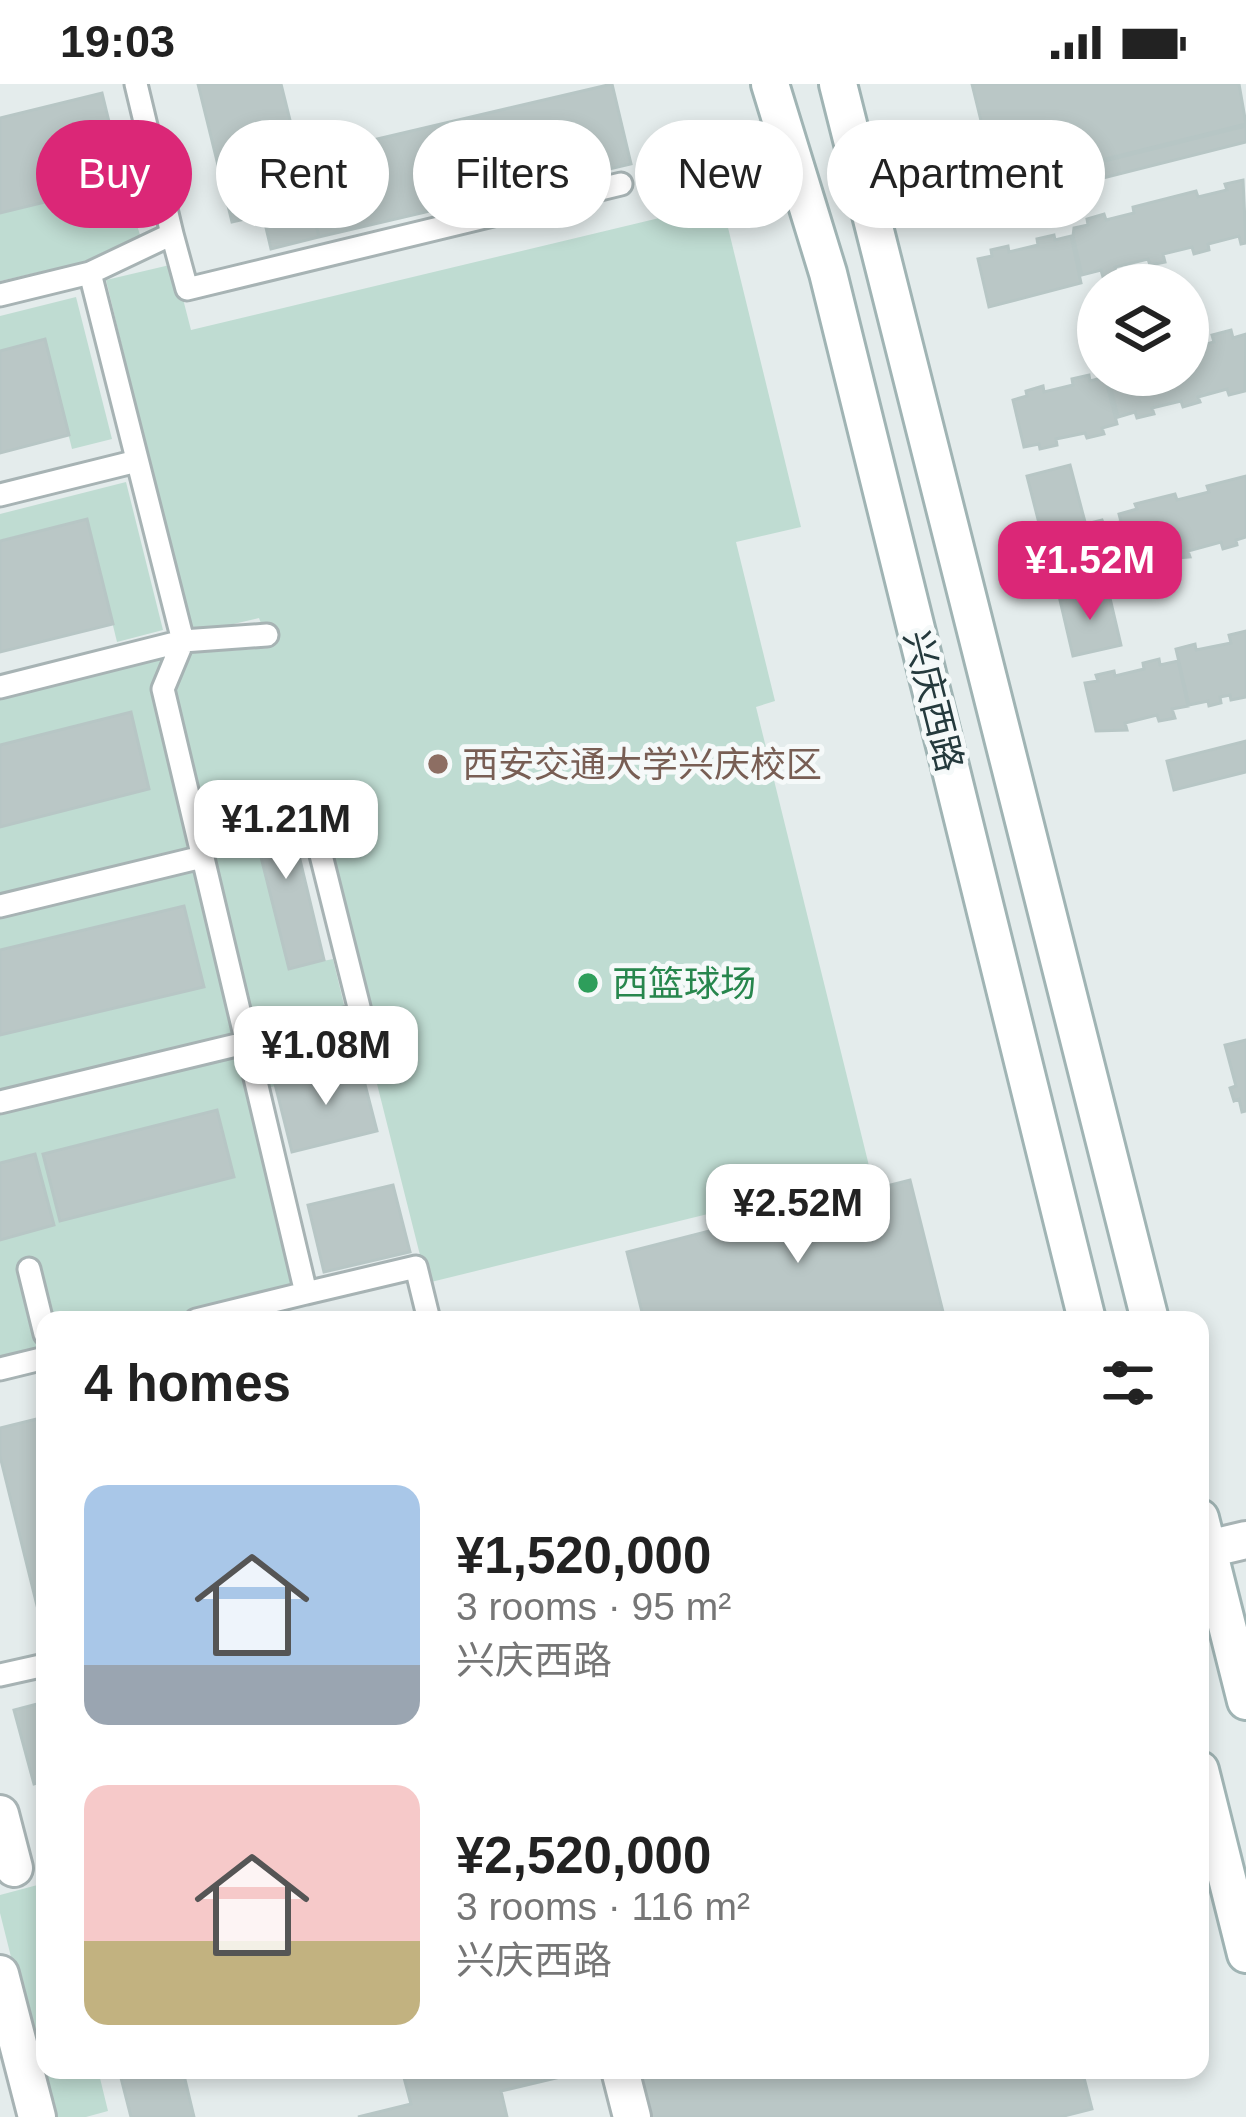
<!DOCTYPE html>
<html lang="en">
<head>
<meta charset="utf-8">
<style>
	body { margin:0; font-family:Helvetica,"Noto Sans SC",sans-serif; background:#f2f2f2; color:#222; height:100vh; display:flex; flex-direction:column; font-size:45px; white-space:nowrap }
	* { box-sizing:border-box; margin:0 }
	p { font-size:39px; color:#767676 }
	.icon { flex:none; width:66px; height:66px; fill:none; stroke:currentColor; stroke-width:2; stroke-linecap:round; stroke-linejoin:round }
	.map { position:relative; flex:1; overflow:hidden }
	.side { position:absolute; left:36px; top:1227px; width:1173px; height:768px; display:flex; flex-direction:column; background:#fff; border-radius:24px; box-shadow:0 6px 18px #0003 }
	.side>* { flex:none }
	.banner { position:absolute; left:36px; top:36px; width:1176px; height:108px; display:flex; gap:24px }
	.tools { position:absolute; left:1077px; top:180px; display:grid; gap:24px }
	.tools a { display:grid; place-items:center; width:132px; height:132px; border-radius:50%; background:#fff; box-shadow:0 6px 18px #0003; font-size:60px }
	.price { position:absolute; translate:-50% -102px; padding:0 27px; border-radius:24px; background:#fff; color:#222; font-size:39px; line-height:78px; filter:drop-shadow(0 3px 6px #0008) }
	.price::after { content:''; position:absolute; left:50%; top:72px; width:36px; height:27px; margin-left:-18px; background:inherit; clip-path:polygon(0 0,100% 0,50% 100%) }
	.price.active { background:#db2777; color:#fff }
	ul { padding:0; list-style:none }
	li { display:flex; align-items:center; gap:36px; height:300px; padding:0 48px }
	li span { display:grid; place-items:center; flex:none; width:336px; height:240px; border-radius:24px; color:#555 }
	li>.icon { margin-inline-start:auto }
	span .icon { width:144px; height:144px; fill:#fffc; stroke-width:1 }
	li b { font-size:51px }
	h2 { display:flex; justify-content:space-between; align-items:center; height:144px; padding:0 48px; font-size:51px }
	.chip { padding:0 42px; border-radius:54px; background:#fff; box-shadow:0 6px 18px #0003; font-size:42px; line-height:108px }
	.chip.active { background:#db2777; color:#fff }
	.status { display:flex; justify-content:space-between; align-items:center; height:84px; padding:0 60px; background:#fff; direction:ltr }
	.status svg { height:33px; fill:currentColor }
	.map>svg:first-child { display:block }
	.green { fill:#bfdcd2 }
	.building { fill:#bac7c6; stroke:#b7c6c5; stroke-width:3 }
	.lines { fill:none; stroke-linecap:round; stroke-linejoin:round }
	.lane-casing { stroke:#a7b3b4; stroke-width:27 }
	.street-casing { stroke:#a7b3b4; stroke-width:42 }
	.secondary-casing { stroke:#a0b4b4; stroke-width:42 }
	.lane { stroke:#fff; stroke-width:21 }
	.street { stroke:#fff; stroke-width:36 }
	.secondary { stroke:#fff; stroke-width:36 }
	.education-dot { fill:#8d6e63; stroke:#f5f9f9; stroke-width:4.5 }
	.leisure-dot { fill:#2e9e5b; stroke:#f5f9f9; stroke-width:4.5 }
	.labels { text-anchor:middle; stroke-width:10; stroke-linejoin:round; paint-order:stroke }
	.street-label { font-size:36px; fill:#253a3d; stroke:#f5f9f9 }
	.education-label { font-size:36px; fill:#785e54; stroke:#f5f9f9; text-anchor:start }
	.leisure-label { font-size:36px; fill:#27864d; stroke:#f5f9f9; text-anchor:start }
</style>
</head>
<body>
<div class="status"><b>19:03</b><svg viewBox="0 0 49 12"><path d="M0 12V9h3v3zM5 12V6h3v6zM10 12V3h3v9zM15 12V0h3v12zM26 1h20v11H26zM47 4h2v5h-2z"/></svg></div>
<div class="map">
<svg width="1246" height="2033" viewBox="0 0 1246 2033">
	<rect width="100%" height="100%" fill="#e4ecec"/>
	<path class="green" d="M124 99 140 151 83 178 0 197V129Z
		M722 119 801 443 736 458 775 617 756 623 871 1090 427 1199 372 980 258 1006 306 1209 196 1236H45V1274L0 1285V603L183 557 163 605 248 966 361 931 305 707 248 722 288 884 333 875 345 925 252 946 174 606 191 569 270 564 259 534 191 550 106 196 174 180 191 246Z
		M76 213 112 355 72 365 45 256 0 267V232Z
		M126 398 163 546 117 558 87 435 0 456V430Z
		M45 1799V1986H98L108 2027 86 2033H51L0 1829V1811Z"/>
	<path class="building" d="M198 0H281L319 153 271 165 263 131 232 138Z
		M612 0 631 80 319 153 300 73Z
		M972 0H1239L1246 40 997 102Z
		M102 9 124 99 0 129V34Z
		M1246 42V58L1008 118 1004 102Z
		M1243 96 1246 159 1241 160 1239 152 1208 160 1209 166 1194 170 1192 163 1163 170 1165 178 1150 181 1148 175 1115 183 1117 190 1103 193 1101 186 1082 191 1073 152 1074 144 1088 141 1087 135 1104 130 1106 136 1134 129 1133 123 1196 107 1198 113 1227 106 1225 100Z
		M1054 151 1055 156 1071 152 1081 199 989 223 978 175 992 172 991 166 1008 162 1009 168 1038 161 1037 155Z
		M1231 246 1233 254 1246 250 1245 307 1229 311 1227 305 1198 313 1200 318 1183 323 1181 317 1152 324 1154 330 1137 334 1135 328 1118 333 1108 292 1188 291V265L1214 258 1212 251Z
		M45 255 69 351 0 369V267Z
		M1089 291 1090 297 1105 293 1117 340 1102 344 1104 350 1087 354 1085 349 1056 355 1057 361 1040 365 1039 360 1024 363 1013 316 1027 312 1026 307 1043 302 1044 308 1073 301 1072 295Z
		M1070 381 1085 438 1060 444 1061 450 1043 455 1027 392Z
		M1246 392V453L1236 456 1237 461 1223 465 1221 458 1188 467 1190 473 1164 475 1165 479 1151 483 1149 475 1132 480 1119 430 1137 425 1135 420 1175 410 1177 416 1209 408 1207 402Z
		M87 435 113 540 0 568V457Z
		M1102 436 1104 441 1120 438 1132 489 1116 493 1118 499 1103 502 1102 497 1091 499 1092 505 1077 509 1076 503 1060 507 1047 456 1063 452 1062 446Z
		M1094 508 1096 514 1109 510 1121 561 1073 572 1060 516Z
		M1246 547V613L1231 616 1230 611 1220 613 1221 619 1209 622 1208 617 1189 621 1176 565 1195 560 1196 566 1231 559 1229 551Z
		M1159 575 1160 581 1178 577 1188 622 1172 625 1175 634 1159 637 1157 631 1125 639 1127 646 1096 647 1085 599 1098 597 1096 591 1114 587 1115 592 1144 585 1143 579Z
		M131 628 149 705 0 743V661Z
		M1246 657V688L1174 706 1167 677Z
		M285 713 324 876 289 885 248 721Z
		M184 822 204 903 0 951V866Z
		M1246 956V1027L1242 1028 1239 1015 1234 1017 1230 1004 1236 1002 1225 961Z
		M360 981 377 1047 292 1068 275 1000Z
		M217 1026 234 1093 60 1137 43 1070Z
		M35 1070 54 1141 0 1156V1079Z
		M910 1096 945 1236H644L627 1168Z
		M393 1101 410 1168 324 1188 308 1121Z
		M45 1333V1554L0 1372V1344Z
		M45 1618V1697L34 1700 14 1626Z
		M119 1986H187L183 1987 194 2033H131Z
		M402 1986H563L564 1992 501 2007 507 2033H358L411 2020Z
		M632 1986H1082L1092 2025 1060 2033H644Z"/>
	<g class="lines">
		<g class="lane-casing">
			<path id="lane" d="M172 150 187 205 621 100
				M90 189 183 557 163 605 306 1209 196 1236
				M0 211 90 189 172 150 136 0
				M0 411 137 377
				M0 603 183 557 267 551
				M0 822 202 773
				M0 1018 361 931 311 731
				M29 1185 45 1250
				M306 1209 416 1183 429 1236
				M0 1285 45 1274
				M0 1591 45 1581"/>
		</g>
		<g class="street-casing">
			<path id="street" d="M1208 1465 1246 1456
				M0 1730 14 1784
				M0 1890 37 2033
				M620 1986 632 2033"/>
		</g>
		<g class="secondary-casing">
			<path id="secondary" d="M770 0 828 189 1087 1236
				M838 0 1150 1236
				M1200 1434 1246 1617
				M1200 1686 1246 1870"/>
		</g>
		<use href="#lane" class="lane"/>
		<use href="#street" class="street"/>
		<use href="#secondary" class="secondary"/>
	</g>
	<circle class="education-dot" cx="438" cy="680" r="12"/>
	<circle class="leisure-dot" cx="588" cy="899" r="12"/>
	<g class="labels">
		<g class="street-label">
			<text transform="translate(934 617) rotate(76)" y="13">兴庆西路</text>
		</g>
		<g class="education-label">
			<text x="462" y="693">西安交通大学兴庆校区</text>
		</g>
		<g class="leisure-label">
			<text x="612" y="912">西篮球场</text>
		</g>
	</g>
</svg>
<div class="tools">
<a><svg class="icon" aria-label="layers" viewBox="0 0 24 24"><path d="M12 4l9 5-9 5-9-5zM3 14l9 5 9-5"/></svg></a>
</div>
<b class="price active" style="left:1090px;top:539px">¥1.52M</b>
<b class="price" style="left:286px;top:798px">¥1.21M</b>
<b class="price" style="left:326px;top:1024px">¥1.08M</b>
<b class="price" style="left:798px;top:1182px">¥2.52M</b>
<div class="banner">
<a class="chip active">Buy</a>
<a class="chip">Rent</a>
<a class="chip">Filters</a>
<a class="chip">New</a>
<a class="chip">Apartment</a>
</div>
<section class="side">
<h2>4 homes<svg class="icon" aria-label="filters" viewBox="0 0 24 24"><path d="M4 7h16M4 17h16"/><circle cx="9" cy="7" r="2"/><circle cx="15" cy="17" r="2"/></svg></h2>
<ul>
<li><span style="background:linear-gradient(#a9c7e8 75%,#9aa5b1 0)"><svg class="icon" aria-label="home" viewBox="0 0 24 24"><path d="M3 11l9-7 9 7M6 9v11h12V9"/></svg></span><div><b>¥1,520,000</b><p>3 rooms · 95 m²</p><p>兴庆西路</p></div></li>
<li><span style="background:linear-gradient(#f6c9c9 65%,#c2b280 0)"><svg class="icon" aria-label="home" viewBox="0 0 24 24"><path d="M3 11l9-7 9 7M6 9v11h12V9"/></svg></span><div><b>¥2,520,000</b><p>3 rooms · 116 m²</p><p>兴庆西路</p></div></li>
</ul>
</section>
</div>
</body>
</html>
